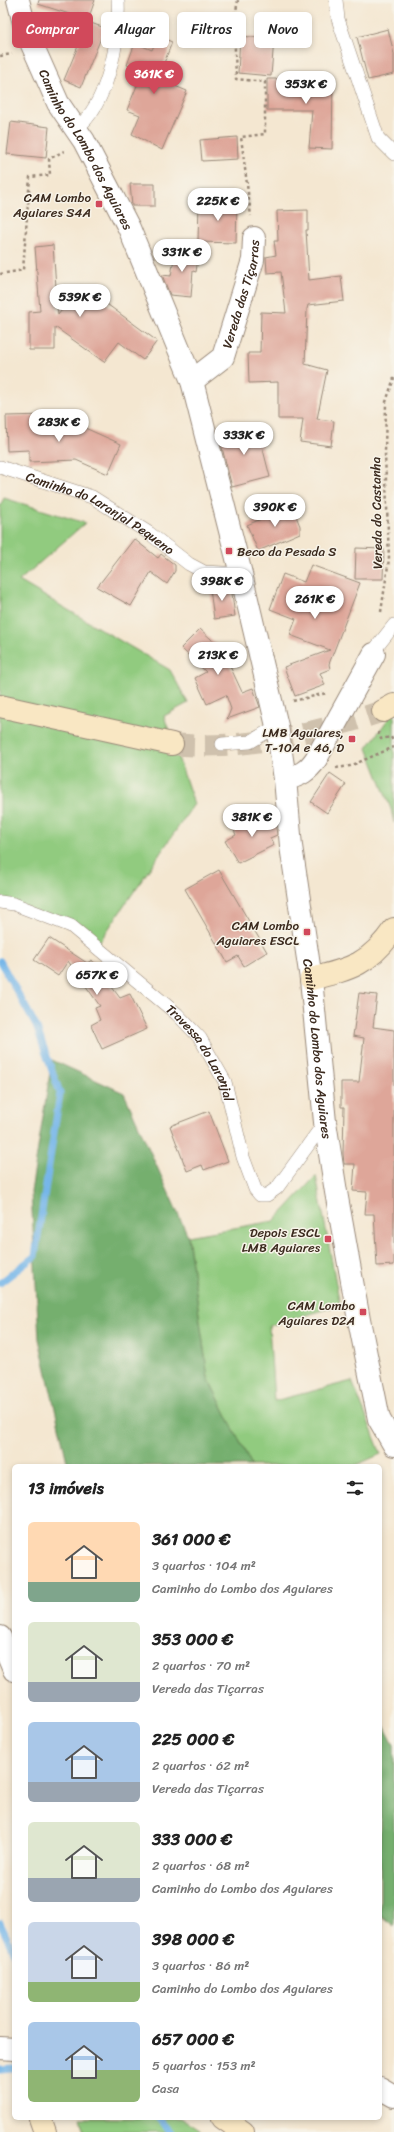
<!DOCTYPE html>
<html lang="pt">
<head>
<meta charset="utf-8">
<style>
	body { margin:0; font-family:Sriracha,sans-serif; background:#f2f2f2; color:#222; height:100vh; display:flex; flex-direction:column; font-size:15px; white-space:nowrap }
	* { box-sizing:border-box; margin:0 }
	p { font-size:13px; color:#767676 }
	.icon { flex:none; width:22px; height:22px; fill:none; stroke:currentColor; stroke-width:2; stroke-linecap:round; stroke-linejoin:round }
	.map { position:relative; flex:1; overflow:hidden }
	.side { position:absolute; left:12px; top:1464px; width:370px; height:656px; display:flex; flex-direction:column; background:#fff; border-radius:6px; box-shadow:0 2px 6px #0003 }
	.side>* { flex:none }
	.banner { position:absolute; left:12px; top:12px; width:370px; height:36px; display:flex; gap:8px }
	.price { position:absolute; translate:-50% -34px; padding:0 9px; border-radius:14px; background:#fff; color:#222; font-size:13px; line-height:26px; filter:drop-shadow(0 1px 2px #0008) }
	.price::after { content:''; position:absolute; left:50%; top:24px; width:12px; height:9px; margin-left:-6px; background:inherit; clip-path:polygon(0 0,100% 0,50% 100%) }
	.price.current { background:#d1495b; color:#fff }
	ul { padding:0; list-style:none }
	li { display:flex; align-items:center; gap:12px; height:100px; padding:0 16px }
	li span { display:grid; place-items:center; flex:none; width:112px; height:80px; border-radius:6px; color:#555 }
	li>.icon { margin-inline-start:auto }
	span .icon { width:48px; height:48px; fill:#fffc; stroke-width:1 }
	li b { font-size:17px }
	h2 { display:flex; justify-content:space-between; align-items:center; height:48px; padding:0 16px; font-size:17px }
	.tag { padding:0 14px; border-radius:6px; background:#fff; box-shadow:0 2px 6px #0003; font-size:14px; line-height:36px }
	.tag.current { background:#d1495b; color:#fff }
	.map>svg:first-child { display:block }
	.green { fill:#91cb7f; stroke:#667a4e }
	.forest { fill:#74af6e; stroke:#586c46 }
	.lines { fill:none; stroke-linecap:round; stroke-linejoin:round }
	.stream { stroke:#74b6e9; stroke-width:7 }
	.building { fill:#dea699 }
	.secondary-tunnel { stroke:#cfc1ad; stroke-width:22; stroke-dasharray:22 11; stroke-linecap:butt }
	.lane-casing { stroke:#988878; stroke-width:14 }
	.street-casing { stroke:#988878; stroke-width:24 }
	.secondary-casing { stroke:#988878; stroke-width:24 }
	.path { stroke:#988878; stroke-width:2.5; stroke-dasharray:3 3; stroke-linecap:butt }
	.lane { stroke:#fff; stroke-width:13 }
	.street { stroke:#fff; stroke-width:22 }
	.secondary { stroke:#f9e7c3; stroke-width:22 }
	.poi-dot { fill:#d1495b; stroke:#f7f3e8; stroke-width:1.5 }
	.labels { text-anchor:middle; stroke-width:3; stroke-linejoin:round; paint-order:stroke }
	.street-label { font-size:13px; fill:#3b2a1e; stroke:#f7f3e8 }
	.poi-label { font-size:13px; fill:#3b2a1e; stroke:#f7f3e8; text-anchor:end }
</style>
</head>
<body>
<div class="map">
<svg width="394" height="2132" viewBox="0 0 394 2132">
	<rect width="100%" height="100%" fill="#f7f3e8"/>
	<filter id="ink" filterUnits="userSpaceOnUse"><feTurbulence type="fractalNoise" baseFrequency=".025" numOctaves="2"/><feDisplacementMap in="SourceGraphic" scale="8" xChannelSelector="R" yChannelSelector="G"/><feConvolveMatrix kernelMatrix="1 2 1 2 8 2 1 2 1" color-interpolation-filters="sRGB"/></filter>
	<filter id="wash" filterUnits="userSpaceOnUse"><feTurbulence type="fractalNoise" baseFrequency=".012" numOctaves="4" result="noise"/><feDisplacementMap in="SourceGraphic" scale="16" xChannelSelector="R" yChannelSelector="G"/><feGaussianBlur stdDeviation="0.9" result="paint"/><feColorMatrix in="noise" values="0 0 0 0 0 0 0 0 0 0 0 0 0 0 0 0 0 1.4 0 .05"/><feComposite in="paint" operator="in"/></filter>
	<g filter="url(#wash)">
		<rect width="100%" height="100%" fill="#f4e7d1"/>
		<path class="green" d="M4 498 85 523 19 581 170 670 188 703 164 716 194 804 96 947 71 926 0 902V506Z
			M394 711V823L391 809 367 748Z
			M316 1176 340 1305 269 1326 274 1401 352 1381 381 1454 354 1466H252L208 1378 188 1236 274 1221Z
			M80 2118H181L203 2132H84Z"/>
		<path class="forest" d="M52 1060 124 1093 188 1236 208 1378 252 1466H68L39 1339 31 1192Z
			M380 1718 394 1745V1926L380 1915Z"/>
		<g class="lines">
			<path class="stream" d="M0 961 36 1026 60 1093 35 1256 0 1283
				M0 1923 14 1953
				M0 2069 14 2068
				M159 2118 171 2132"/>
		</g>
		<g id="blocks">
			<path class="building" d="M39 0H95L88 20 38 4Z
				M88 22 105 28 81 87 64 80Z
				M388 29 394 54V74L368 80 357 37Z
				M158 36 172 42 158 79 187 91 162 150 132 134 140 115 127 110 143 71 127 65 135 43 152 50Z
				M240 36 274 39 271 76 238 73Z
				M267 79H333L332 149 309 148 312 110H267Z
				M11 122 49 127 46 158 7 154Z
				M237 137 238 159 202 161 200 140Z
				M130 184H155V206H132Z
				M199 202 237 203 236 243 198 242Z
				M308 210V230H306L309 280 341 276 344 301 308 305 307 309 305 364 327 370 317 419 334 421 331 446 300 442 303 419H278V382L249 383 248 353H260L261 312 286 313 281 272 267 273 266 257 276 255 274 241H278L277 211Z
				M53 245 58 315 81 285 157 341 143 360 119 342 104 362 55 327V350H29V312L40 311 35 247Z
				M176 247 199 251 196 272 193 271 191 297 170 295 162 275 171 276Z
				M48 415V432L84 431 85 428 121 444 108 474 76 460 29 462V450L7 451 6 416Z
				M257 426 270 477 232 487 219 436Z
				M292 506 300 526V533L258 551 247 525Z
				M134 539 158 558 161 554 175 565V571L167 584 151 572 131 606 97 587Z
				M356 548 384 549 383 579H355Z
				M311 565 360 583 329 664 330 669 320 673 325 685 295 696 284 667 330 650 290 635 296 619 270 609 283 574 304 582Z
				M231 586 235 616 214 619 210 589Z
				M200 629 222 649 242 692 253 688 260 707 227 719 231 709 226 695 207 704 195 678 206 672 181 648Z
				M330 773 346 784 327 813 311 802Z
				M274 814 277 835 270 838 274 845 238 863 225 841 236 835 233 828 259 815 262 820Z
				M219 870 267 952 244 966 238 956 227 962 185 889Z
				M49 938 87 963 92 960 120 998 130 994 147 1029 102 1049 91 1025 100 1020 95 1008 100 1006 68 961 58 976 34 960Z
				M359 993 377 995 373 1027 394 1030V1265L377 1266 374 1214H365L367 1192 353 1191 355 1164H344L343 1154 344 1107H341V1082H359L364 1038 353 1036Z
				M209 1111 228 1161 204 1170 202 1165 187 1171 170 1126Z"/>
		</g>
	</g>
	<g filter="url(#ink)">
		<use href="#blocks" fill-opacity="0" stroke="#988878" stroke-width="1"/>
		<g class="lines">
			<path class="secondary-tunnel" d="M172 744C242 751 316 733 383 711"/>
			<g class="lane-casing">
				<g id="lane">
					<path d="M336 0 338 19 378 138 394 154"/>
					<path d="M76 129C108 104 120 40 118 0"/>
					<path id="s1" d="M0 467 92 497 149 533 189 564 204 572 241 574"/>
					<path d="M374 654 376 648 394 625"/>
					<path d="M222 744 250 742 277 726"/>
					<path id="s2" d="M0 902 14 904 71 926 177 1014 200 1038 225 1082 243 1157 255 1189 260 1195H267L277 1188 325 1122"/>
				</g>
			</g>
			<g class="street-casing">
				<g id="street">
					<path id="s3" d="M18 0 26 31 58 103 84 141 129 228 192 381 241 574 277 726 285 779 291 846 311 979 325 1122 336 1192 359 1320 379 1419 394 1445"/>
					<path id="s4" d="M192 381 223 357 253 260 254 238"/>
					<path d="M285 779C300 776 308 771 316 759L374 654"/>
					<path d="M0 1637 14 1670"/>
					<path d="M0 2048 14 2049"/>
					<path d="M380 2088 394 2096"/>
				</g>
			</g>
			<g class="secondary-casing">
				<path id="secondary" d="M0 706 172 744
					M383 711 394 705
					M311 979C351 969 370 964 394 929
					M40 2118 45 2132
					M223 2118 243 2132"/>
			</g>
			<path class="path" d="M238 0 234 22 236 79 265 82V134L241 137 251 216
				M0 56 12 54
				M0 274 23 270 30 177 50 175 49 159 64 151
				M381 612 389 559 385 454 386 402 394 378
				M293 701 327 693
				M378 732 381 739 391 737 394 743
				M336 768 350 766 394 747"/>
			<use href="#lane" class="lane"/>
			<use href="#street" class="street"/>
			<use href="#secondary" class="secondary"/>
		</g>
	</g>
	<g class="poi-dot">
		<rect x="95" y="200" width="8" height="8" rx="2"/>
		<rect x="225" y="547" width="8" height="8" rx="2"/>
		<rect x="348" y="735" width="8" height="8" rx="2"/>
		<rect x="303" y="928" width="8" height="8" rx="2"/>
		<rect x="324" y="1235" width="8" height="8" rx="2"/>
		<rect x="359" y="1308" width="8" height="8" rx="2"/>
	</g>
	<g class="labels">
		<g class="street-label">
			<text dy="5" stroke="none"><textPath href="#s3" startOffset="165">Caminho do Lombo dos Aguiares</textPath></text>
			<text dy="5" stroke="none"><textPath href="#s4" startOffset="105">Vereda das Tiçarras</textPath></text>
			<text transform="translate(376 513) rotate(-91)" y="5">Vereda do Castanha</text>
			<text dy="5" stroke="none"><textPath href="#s1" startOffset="111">Caminho do Laranjal Pequeno</textPath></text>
			<text dy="5" stroke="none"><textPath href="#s3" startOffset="1101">Caminho do Lombo dos Aguiares</textPath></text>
			<text dy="5" stroke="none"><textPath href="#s2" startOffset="259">Travessa do Laranjal</textPath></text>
		</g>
		<g class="poi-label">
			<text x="91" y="202">CAM Lombo<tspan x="91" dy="15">Aguiares S4A</tspan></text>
			<text x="237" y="556" text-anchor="start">Beco da Pesada S</text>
			<text x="344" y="737">LMB Aguiares,<tspan x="344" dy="15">T-10A e 46, D</tspan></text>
			<text x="299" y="930">CAM Lombo<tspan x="299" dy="15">Aguiares ESCL</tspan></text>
			<text x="320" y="1237">Depois ESCL<tspan x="320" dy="15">LMB Aguiares</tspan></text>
			<text x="355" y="1310">CAM Lombo<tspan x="355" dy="15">Aguiares D2A</tspan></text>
		</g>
	</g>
</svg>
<b class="price current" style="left:154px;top:95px">361K €</b>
<b class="price" style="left:306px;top:105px">353K €</b>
<b class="price" style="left:218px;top:222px">225K €</b>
<b class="price" style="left:182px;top:273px">331K €</b>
<b class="price" style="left:80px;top:318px">539K €</b>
<b class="price" style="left:59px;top:443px">283K €</b>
<b class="price" style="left:244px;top:456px">333K €</b>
<b class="price" style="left:275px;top:528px">390K €</b>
<b class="price" style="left:222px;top:602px">398K €</b>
<b class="price" style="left:315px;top:620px">261K €</b>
<b class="price" style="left:218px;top:676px">213K €</b>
<b class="price" style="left:252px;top:838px">381K €</b>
<b class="price" style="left:97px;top:996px">657K €</b>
<div class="banner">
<a class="tag current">Comprar</a>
<a class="tag">Alugar</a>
<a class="tag">Filtros</a>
<a class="tag">Novo</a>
</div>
<section class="side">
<h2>13 imóveis<svg class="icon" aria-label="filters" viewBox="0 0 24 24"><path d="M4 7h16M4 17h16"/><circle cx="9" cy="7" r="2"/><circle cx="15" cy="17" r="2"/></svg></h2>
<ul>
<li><span style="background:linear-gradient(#ffd9b3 75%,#7fa58c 0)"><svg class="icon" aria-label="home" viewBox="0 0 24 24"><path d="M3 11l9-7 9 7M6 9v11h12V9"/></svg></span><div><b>361 000 €</b><p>3 quartos · 104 m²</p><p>Caminho do Lombo dos Aguiares</p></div></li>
<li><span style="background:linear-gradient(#dfe7d0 75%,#9aa5b1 0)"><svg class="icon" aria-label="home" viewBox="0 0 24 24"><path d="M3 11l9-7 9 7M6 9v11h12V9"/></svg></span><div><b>353 000 €</b><p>2 quartos · 70 m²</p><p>Vereda das Tiçarras</p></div></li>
<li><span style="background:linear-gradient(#a9c7e8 75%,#9aa5b1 0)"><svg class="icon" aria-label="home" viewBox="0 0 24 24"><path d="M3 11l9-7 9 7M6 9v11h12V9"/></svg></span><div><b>225 000 €</b><p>2 quartos · 62 m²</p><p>Vereda das Tiçarras</p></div></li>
<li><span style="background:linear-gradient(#dfe7d0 70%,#9aa5b1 0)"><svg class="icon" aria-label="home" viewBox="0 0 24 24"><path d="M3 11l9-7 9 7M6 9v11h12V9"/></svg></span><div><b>333 000 €</b><p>2 quartos · 68 m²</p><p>Caminho do Lombo dos Aguiares</p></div></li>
<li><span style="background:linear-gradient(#c9d6e8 75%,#8fb573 0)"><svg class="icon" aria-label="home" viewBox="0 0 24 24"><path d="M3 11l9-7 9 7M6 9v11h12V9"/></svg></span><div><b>398 000 €</b><p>3 quartos · 86 m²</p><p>Caminho do Lombo dos Aguiares</p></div></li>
<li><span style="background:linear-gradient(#a9c7e8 60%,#8fb573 0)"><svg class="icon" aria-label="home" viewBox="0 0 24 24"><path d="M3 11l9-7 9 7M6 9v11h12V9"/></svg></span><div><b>657 000 €</b><p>5 quartos · 153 m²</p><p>Casa</p></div></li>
</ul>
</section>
</div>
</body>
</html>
